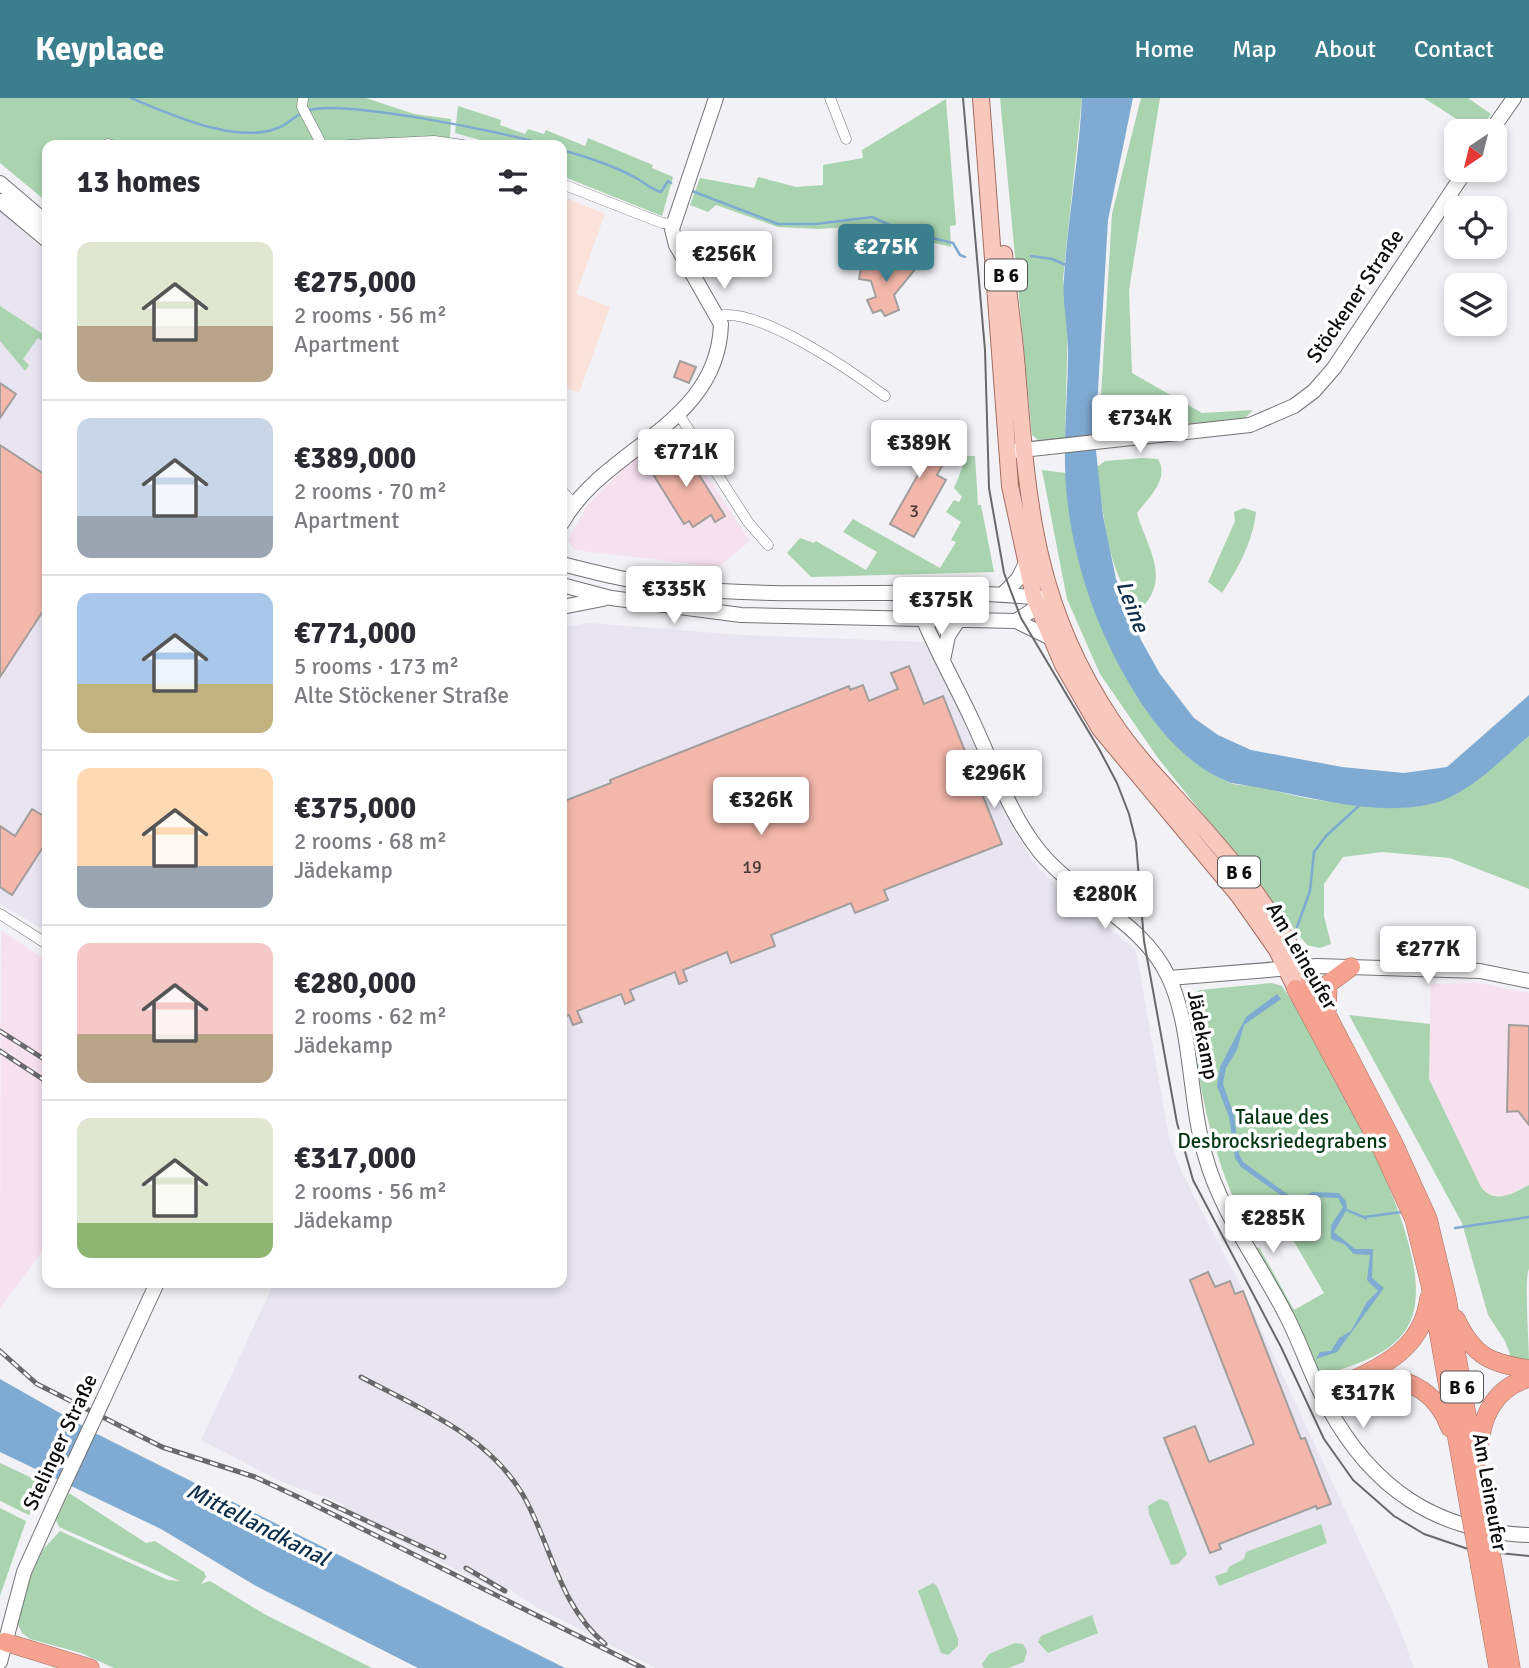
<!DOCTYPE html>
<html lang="en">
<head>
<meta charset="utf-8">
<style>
	body { margin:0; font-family:Signika,sans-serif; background:#f2f2f3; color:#2b2b33; height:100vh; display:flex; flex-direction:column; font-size:26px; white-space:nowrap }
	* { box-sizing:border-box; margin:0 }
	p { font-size:23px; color:#7c7c81 }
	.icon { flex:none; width:38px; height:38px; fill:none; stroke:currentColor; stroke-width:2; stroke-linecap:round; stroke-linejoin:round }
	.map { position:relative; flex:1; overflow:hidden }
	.sheet { position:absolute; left:42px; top:42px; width:525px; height:1148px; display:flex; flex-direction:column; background:#fff; border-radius:14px; box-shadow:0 4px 10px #0003 }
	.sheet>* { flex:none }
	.needle { width:46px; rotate:215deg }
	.fabs { position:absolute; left:1444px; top:21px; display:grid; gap:14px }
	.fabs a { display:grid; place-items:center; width:63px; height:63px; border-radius:14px; background:#fff; box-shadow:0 4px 10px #0003; font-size:35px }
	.price { position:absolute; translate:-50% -60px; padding:0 16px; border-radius:7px; background:#fff; color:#222; font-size:23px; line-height:46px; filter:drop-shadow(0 2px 4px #0008) }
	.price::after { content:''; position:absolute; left:50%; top:42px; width:21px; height:16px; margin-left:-10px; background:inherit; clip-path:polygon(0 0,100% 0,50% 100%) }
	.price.on { background:#3b7f8f; color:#fff }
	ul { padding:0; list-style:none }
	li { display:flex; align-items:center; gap:21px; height:175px; padding:0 35px }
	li+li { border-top:2px solid #e1e1e2 }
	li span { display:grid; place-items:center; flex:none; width:196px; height:140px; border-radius:14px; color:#555 }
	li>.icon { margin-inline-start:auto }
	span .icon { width:84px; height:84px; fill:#fffc; stroke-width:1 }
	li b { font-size:30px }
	h2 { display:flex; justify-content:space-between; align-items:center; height:84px; padding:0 35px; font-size:30px }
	header { display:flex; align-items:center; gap:42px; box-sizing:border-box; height:98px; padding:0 35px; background:#3b7f8f; color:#fff }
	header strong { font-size:33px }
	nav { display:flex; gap:38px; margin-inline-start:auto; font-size:24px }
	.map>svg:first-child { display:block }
	.commercial { fill:#f6e1ef }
	.built { fill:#e8e5f0 }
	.education { fill:#fbe2da }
	.green { fill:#aad4af }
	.water { fill:#7faad1 }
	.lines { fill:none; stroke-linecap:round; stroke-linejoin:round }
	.stream { stroke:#7faad1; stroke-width:2.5 }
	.building { fill:#f4b7ab; stroke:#a29e9d; stroke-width:2 }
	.street-casing { stroke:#747376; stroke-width:11 }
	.secondary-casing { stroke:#747376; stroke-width:16 }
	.primary-casing { stroke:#a46e62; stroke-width:18 }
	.highway-casing { stroke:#a46e62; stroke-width:19 }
	.street { stroke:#fff; stroke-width:10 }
	.secondary { stroke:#fff; stroke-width:14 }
	.primary { stroke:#f9c8bc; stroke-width:16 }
	.highway { stroke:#f5a390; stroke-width:18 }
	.tram { stroke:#69686b; stroke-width:2 }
	.rail-casing { stroke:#69686b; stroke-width:5 }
	.rail { stroke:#fff; stroke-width:2.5; stroke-dasharray:8; stroke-linecap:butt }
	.secondary-bridge-casing { stroke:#747376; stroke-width:16; stroke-linecap:butt }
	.highway-bridge-casing { stroke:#a46e62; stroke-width:19; stroke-linecap:butt }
	.secondary-bridge { stroke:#fff; stroke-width:14 }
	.highway-bridge { stroke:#f5a390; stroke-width:18 }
	.labels { text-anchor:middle; stroke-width:7; stroke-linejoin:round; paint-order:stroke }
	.number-label { font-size:18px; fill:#473735 }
	.shield { fill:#fff; stroke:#565556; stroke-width:2 }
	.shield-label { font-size:19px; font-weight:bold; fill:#0d0c0e }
	.street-label { font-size:21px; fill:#0d0c0e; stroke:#fff }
	.park-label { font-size:21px; fill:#033712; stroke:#fff }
	.water-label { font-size:23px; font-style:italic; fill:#0e2f4a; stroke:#fff }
</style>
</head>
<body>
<header>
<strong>Keyplace</strong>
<nav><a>Home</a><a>Map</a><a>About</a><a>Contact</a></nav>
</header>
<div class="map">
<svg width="1529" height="1570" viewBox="0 0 1529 1570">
	<rect width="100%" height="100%" fill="#f2f1f5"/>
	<path class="commercial" d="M669 335 680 337 750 443 718 469 574 452 568 442 587 408 625 369Z
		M1 832 47 863V1147L0 1210Z
		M1478 885 1529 895V1087L1502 1099 1488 1096 1480 1088 1428 981 1431 886Z"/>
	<path class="built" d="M0 113 47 152V834L0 806Z
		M590 525 741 537 927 544 1016 735 1034 765 1059 791 1136 852 1169 1040 1182 1075 1244 1194 1399 1528 1414 1570H656L538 1510 509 1491 504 1496 341 1413 344 1406 282 1384 201 1342 274 1185H562V529Z"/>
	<path class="education" d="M562 98 605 116 576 196 610 209 579 295 562 289Z"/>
	<path class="green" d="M0 0H366L414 16 451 21 450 40 423 47H47V104L0 65Z
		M1000 0H1082L1063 181 1068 221 1065 340 1038 342 1032 337Z
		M1141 0H1160L1129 192 1132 275 1202 315 1253 312 1243 322 1099 331 1112 116Z
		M1424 0H1468L1491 16 1480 33H1475Z
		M946 1 956 127 950 128 951 149 864 128 818 131 778 129 716 107 708 114 690 107 700 80 754 90 758 79 796 89 823 87V67L863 60 862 52Z
		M458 8 501 22 500 27 525 36 528 31 544 36 546 32 585 48 588 40 653 67 652 70 673 79 662 118 562 78V47H498L455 35Z
		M0 208 46 238 43 243 38 240 23 261 29 267 25 273 0 243Z
		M967 358H975L978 407H981L994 474 811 479 787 455 800 440 814 445 816 443 866 472 877 454 843 434 853 421 940 470 956 444 951 442 961 424 946 414 954 402 959 404 962 399 954 390Z
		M1143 360 1158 361C1170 381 1149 399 1137 415 1145 446 1170 476 1145 506 1108 499 1102 402 1097 369L1105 363Z
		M1042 372 1066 375C1071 473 1132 645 1230 685 1238 688 1248 687 1256 688 1277 693 1297 699 1318 702 1355 707 1404 716 1439 703 1473 691 1502 661 1529 638V791L1450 760 1382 754 1343 759 1324 786V818L1331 846 1320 850 1307 847 1158 660 1100 576 1067 501Z
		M1244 410 1256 414C1253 443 1238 471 1222 495L1208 484 1235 423 1234 414Z
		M1272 885 1282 888 1292 903C1328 968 1443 1153 1410 1224 1395 1257 1353 1267 1321 1278L1257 1150 1259 1149 1294 1212 1324 1195 1272 1106 1265 1102 1241 1116C1208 1049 1199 979 1187 906L1190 898 1200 892Z
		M1349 917 1430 926 1429 981 1481 1089C1495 1107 1513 1095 1529 1087V1171C1524 1178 1529 1246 1529 1262H1512L1505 1243 1488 1217 1462 1125Z
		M0 1365 45 1386 29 1417 0 1403Z
		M69 1395 146 1445 155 1443 204 1474 206 1479 201 1486 210 1483 266 1517 372 1570H114L81 1555 30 1541 22 1535 17 1524 35 1460 60 1433 168 1482 180 1483 59 1429 56 1422Z
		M1160 1401 1168 1404 1187 1456 1178 1466 1171 1467 1149 1416 1148 1408Z
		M0 1410 26 1423 0 1498Z
		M1321 1426 1327 1445 1219 1488 1215 1478 1227 1474 1229 1469 1244 1461 1246 1454Z
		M933 1485 937 1488 958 1541V1548L948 1557 941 1555 918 1493Z
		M1092 1517 1098 1535 1048 1555 1038 1544 1041 1538Z
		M1015 1545 1023 1546 1027 1553 1024 1564 1008 1570H984L982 1566 989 1556Z"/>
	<path class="water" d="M1082 0H1133L1108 122 1095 343 1103 418 1116 481 1141 542 1160 576 1194 620 1218 637 1251 652 1342 669 1404 675 1447 669 1529 597V638C1502 661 1472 693 1438 704 1376 723 1293 693 1231 685 1188 669 1156 630 1133 592 1099 536 1076 472 1068 408 1061 356 1068 305 1068 254 1068 229 1062 203 1064 180 1068 120 1079 60 1082 0Z
		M1277 896 1281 901 1244 927 1237 952 1226 970 1223 986 1234 1017 1239 1056 1243 1064 1297 1103 1312 1094 1339 1095 1346 1103 1347 1111 1367 1119V1122L1346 1113 1334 1134 1355 1151H1373L1372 1180 1384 1190 1337 1254 1316 1261 1320 1254 1331 1253 1339 1240 1351 1233 1367 1204 1378 1193 1367 1182 1370 1157 1354 1156 1344 1146 1331 1141V1127L1343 1109 1338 1100 1313 1099 1303 1109 1296 1108 1241 1069 1235 1060 1229 1019 1217 988 1220 969 1246 919Z
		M0 1281 97 1336 565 1570H418L256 1488 161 1431 0 1354Z"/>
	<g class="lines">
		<path class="stream" d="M131 0C170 16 238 48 280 29 288 26 294 18 303 15
			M306 13C339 0 507 35 547 47
			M562 52C587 59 613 67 636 80 646 85 650 91 661 94L668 83 671 85
			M692 93 778 126H816L872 119 903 133 953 145 960 157 965 159
			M1031 158 1052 161 1068 168
			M1297 829 1310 793 1314 754 1326 738 1362 705
			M1364 1119 1402 1114
			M1455 1130 1529 1119"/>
	</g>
	<path class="building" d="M898 163 917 169 894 197 899 212 885 218 881 212 873 215 867 202 876 199 871 183 859 181 862 164 895 168Z
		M680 263 696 269 689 285 674 279Z
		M0 285 16 296 0 320Z
		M901 328 949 355 937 377 946 382 914 439 890 426 923 368 889 349Z
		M679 345 725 418 715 424 711 417 693 429 689 423 684 426 651 373 671 361 666 353Z
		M0 347 47 378V507L0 579Z
		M909 568 924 606 943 598 1002 746 884 792 888 802 855 815 851 805 771 837 775 848 731 865 727 854 683 872 687 883 679 886 675 874 630 892 634 902 625 906 621 896 577 913 582 924 573 927 569 917 562 920V704L611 685 610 682 849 588 850 592 863 587 869 603 898 591 891 575Z
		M32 711 47 720V743L12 797 0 789V728L15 738Z
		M1509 927 1529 928V1027L1518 1013 1507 1014Z
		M1208 1174 1215 1189 1230 1183 1235 1196 1243 1193 1301 1341 1305 1340 1331 1406 1317 1411 1316 1408 1219 1446 1221 1451 1210 1455 1164 1340 1195 1328 1209 1364 1254 1346 1190 1182Z"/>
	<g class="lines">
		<g class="street-casing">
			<path id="street" d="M303 0 302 9 322 47
				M830 0 846 41
				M108 46 112 47
				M349 47 434 43 463 47
				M562 86 662 125 673 126
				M718 218C758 208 853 274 885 298
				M680 318 748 424 768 447
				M562 393 574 406
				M0 816 47 846"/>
		</g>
		<g class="secondary-casing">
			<path id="secondary" d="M1491 33 1514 0
				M0 85 47 125
				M0 103 47 142
				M1013 353 1250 327 1294 308 1314 293 1334 270 1466 72
				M562 425C604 349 718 328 721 226L676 147 672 131 716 0
				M562 466C601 476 641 486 682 490 802 502 923 488 1042 500
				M562 487 611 500 741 517 1016 523 1051 500
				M1003 496 1018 481 1025 467
				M898 497 920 513C935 551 956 587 973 624 993 667 1010 717 1040 754 1078 800 1143 823 1169 880 1192 929 1189 1004 1205 1057 1221 1116 1260 1165 1287 1219 1302 1248 1312 1281 1328 1309 1372 1390 1436 1434 1529 1437
				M562 509 603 501
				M1016 523 1051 540
				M943 562 948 538 959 521
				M1169 880 1317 868 1480 873 1529 883
				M103 1302 157 1185
				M0 1564 24 1474 56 1403"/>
		</g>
		<g class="primary-casing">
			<path id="primary" d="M981 0 1010 388 1034 499 1063 567 1100 631 1239 798 1277 852 1296 891
				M1004 156C1008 195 1014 233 1017 272 1028 406 1034 507 1113 624 1141 666 1179 701 1212 740 1250 783 1284 832 1310 884"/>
		</g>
		<g class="highway-casing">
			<path id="highway" d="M1310 884 1393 1044 1428 1121 1447 1200 1484 1418
				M1296 891 1381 1049 1414 1121 1430 1186 1470 1414
				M1327 913 1328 886 1351 869
				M1456 1221C1474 1259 1490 1265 1529 1271
				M1353 1282C1392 1264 1423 1245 1429 1200
				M1327 1308C1343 1300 1360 1288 1377 1284 1411 1276 1439 1299 1450 1330
				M1479 1353C1481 1319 1494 1290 1529 1280
				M1480 1469 1498 1570
				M1494 1472 1511 1570
				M5 1544 90 1570"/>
		</g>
		<use href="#street" class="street"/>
		<use href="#secondary" class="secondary"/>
		<use href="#primary" class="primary"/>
		<use href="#highway" class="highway"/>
		<path class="tram" d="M963 0 985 252 989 390 1004 475 1021 520 1099 651 1117 685 1129 716 1136 744 1144 843 1177 1025 1193 1082 1281 1249 1324 1341 1353 1382 1394 1418 1424 1436 1471 1452 1529 1458"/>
		<g class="rail-casing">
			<path id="rail" d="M0 933 47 963
				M0 953 47 984
				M0 1253 37 1286 162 1349 255 1379 298 1399 643 1570
				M361 1279C420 1311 487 1336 523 1397 552 1448 558 1506 605 1546
				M324 1403 444 1459
				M466 1470 505 1493"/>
		</g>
		<use href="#rail" class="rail"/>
		<g class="secondary-bridge-casing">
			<path id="secondary-bridge" d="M56 1403 103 1302"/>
		</g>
		<g class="highway-bridge-casing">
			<path id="highway-bridge" d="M1470 1414 1480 1469
				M1484 1418 1494 1472"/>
		</g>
		<use href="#secondary-bridge" class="secondary-bridge"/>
		<use href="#highway-bridge" class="highway-bridge"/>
	</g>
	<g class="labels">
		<g class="number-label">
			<text x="914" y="419">3</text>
			<text x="752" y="775">19</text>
		</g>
		<g class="shield">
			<rect x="985" y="161.5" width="42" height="31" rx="5"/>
			<rect x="1218" y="758.5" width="42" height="31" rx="5"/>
			<rect x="1441" y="1273.5" width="42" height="31" rx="5"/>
		</g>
		<g class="shield-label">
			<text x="1006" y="184">B 6</text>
			<text x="1239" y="781">B 6</text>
			<text x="1462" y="1296">B 6</text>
		</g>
		<g class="street-label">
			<text transform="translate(1355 198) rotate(-56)" y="7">Stöckener Straße</text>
			<text transform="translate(1302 858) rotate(60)" y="7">Am Leineufer</text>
			<text transform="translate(1203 937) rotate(79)" y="7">Jädekamp</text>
			<text transform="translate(60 1344) rotate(-65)" y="7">Stelinger Straße</text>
			<text transform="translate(1490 1394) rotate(80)" y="7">Am Leineufer</text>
		</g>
		<g class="park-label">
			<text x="1282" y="1026">Talaue des<tspan x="1282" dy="24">Desbrocksriedegrabens</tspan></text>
		</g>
		<g class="water-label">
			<text transform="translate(1133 508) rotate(69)" y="8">Leine</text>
			<text transform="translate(258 1426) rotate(27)" y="8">Mittellandkanal</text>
		</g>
	</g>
</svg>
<div class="fabs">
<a><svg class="needle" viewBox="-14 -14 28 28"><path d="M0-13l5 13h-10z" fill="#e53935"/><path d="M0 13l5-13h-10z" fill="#7c7c81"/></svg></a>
<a><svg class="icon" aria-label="locate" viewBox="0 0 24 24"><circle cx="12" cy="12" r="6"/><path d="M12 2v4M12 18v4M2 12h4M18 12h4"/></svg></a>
<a><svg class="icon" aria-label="layers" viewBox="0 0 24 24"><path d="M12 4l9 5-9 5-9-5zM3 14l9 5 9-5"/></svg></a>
</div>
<b class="price on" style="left:886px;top:186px">€275K</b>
<b class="price" style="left:724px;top:193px">€256K</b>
<b class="price" style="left:1140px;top:357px">€734K</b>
<b class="price" style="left:919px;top:382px">€389K</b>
<b class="price" style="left:686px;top:391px">€771K</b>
<b class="price" style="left:674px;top:528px">€335K</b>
<b class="price" style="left:941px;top:539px">€375K</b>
<b class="price" style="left:994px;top:712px">€296K</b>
<b class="price" style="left:761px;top:739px">€326K</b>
<b class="price" style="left:1105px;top:833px">€280K</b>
<b class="price" style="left:1428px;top:888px">€277K</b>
<b class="price" style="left:1273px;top:1157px">€285K</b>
<b class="price" style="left:1363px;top:1332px">€317K</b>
<section class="sheet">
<h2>13 homes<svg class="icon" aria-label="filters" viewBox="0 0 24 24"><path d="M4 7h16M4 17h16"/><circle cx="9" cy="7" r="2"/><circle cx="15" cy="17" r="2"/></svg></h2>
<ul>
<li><span style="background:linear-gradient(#dfe7d0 60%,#b9a48a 0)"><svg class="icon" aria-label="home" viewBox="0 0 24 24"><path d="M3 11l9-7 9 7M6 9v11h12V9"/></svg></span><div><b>€275,000</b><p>2 rooms · 56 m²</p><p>Apartment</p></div></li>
<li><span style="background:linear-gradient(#c9d6e8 70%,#9aa5b1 0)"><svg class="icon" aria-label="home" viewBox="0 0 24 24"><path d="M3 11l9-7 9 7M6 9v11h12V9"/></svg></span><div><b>€389,000</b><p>2 rooms · 70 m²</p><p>Apartment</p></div></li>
<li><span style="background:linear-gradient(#a9c7e8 65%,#c2b280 0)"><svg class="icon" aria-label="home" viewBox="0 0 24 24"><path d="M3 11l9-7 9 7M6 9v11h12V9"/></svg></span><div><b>€771,000</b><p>5 rooms · 173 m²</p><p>Alte Stöckener Straße</p></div></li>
<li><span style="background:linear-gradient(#ffd9b3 70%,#9aa5b1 0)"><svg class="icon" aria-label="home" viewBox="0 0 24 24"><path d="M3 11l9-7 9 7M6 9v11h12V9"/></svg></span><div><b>€375,000</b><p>2 rooms · 68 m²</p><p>Jädekamp</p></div></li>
<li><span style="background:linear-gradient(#f6c9c9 65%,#b9a48a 0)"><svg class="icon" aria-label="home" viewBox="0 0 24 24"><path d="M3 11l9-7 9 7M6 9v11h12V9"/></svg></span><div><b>€280,000</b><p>2 rooms · 62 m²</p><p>Jädekamp</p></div></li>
<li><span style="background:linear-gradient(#dfe7d0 75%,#8fb573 0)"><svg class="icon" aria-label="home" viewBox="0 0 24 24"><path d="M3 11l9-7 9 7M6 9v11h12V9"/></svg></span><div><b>€317,000</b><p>2 rooms · 56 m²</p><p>Jädekamp</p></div></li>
</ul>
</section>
</div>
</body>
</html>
